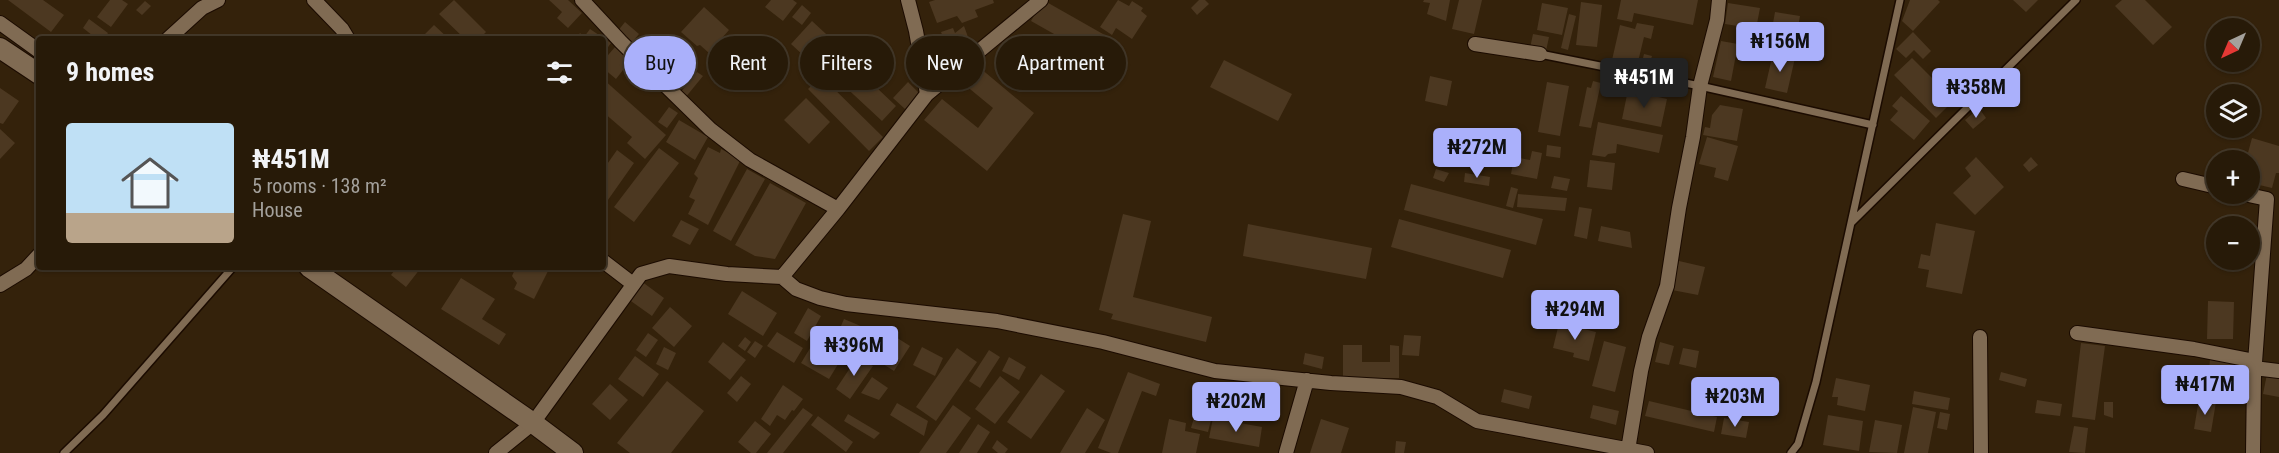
<!DOCTYPE html>
<html lang="en">
<head>
<meta charset="utf-8">
<style>
	body { margin:0; font-family:"Roboto Condensed",sans-serif; background:#2f2312; color:#f1f3f6; height:100vh; display:flex; flex-direction:column; font-size:22px; white-space:nowrap }
	* { box-sizing:border-box; margin:0 }
	p { font-size:20px; color:#a4a19c }
	.icon { flex:none; width:33px; height:33px; fill:none; stroke:currentColor; stroke-width:2; stroke-linecap:round; stroke-linejoin:round }
	.map { position:relative; flex:1; overflow:hidden }
	.sheet { position:absolute; left:36px; top:36px; width:570px; height:234px; display:flex; flex-direction:column; background:#271a08; border-radius:6px; box-shadow:0 2px 4px #0004,0 0 0 2px #433829 }
	.sheet>* { flex:none }
	.top-card { position:absolute; left:624px; top:36px; width:570px; height:54px; display:flex; gap:12px }
	.needle { width:39px; rotate:224deg }
	.tools { position:absolute; left:2206px; top:18px; display:grid; gap:12px }
	.tools a { display:grid; place-items:center; width:54px; height:54px; border-radius:50%; background:#271a08; box-shadow:0 2px 4px #0004,0 0 0 2px #433829; font-size:30px }
	.price { position:absolute; translate:-50% -51px; padding:0 14px; border-radius:6px; background:#aab0fb; color:#111; font-size:20px; line-height:39px; filter:drop-shadow(0 2px 3px #0008) }
	.price::after { content:''; position:absolute; left:50%; top:36px; width:18px; height:14px; margin-left:-9px; background:inherit; clip-path:polygon(0 0,100% 0,50% 100%) }
	.price.active { background:#222; color:#fff }
	ul { padding:0; list-style:none }
	li { display:flex; align-items:center; gap:18px; height:150px; padding:0 30px }
	li+li { border-top:2px solid #433829 }
	li span { display:grid; place-items:center; flex:none; width:168px; height:120px; border-radius:6px; color:#555 }
	li>.icon { margin-inline-start:auto }
	span .icon { width:72px; height:72px; fill:#fffc; stroke-width:1 }
	li b { font-size:26px }
	h2 { display:flex; justify-content:space-between; align-items:center; height:72px; padding:0 30px; font-size:26px }
	.pill { padding:0 21px; border-radius:27px; background:#271a08; box-shadow:0 2px 4px #0004,0 0 0 2px #433829; font-size:21px; line-height:54px }
	.pill.active { background:#aab0fb; color:#111 }
	.map>svg:first-child { display:block }
	.building { fill:#4c3821 }
	.lines { fill:none; stroke-linecap:round; stroke-linejoin:round }
	.lane-casing { stroke:#1b0b00; stroke-width:10 }
	.street-casing { stroke:#1b0b00; stroke-width:16 }
	.secondary-casing { stroke:#1b0b00; stroke-width:22 }
	.lane { stroke:#806b53; stroke-width:7 }
	.street { stroke:#806b53; stroke-width:14 }
	.secondary { stroke:#806b53; stroke-width:20 }
</style>
</head>
<body>
<div class="map">
<svg width="2279" height="453" viewBox="0 0 2279 453">
	<rect width="100%" height="100%" fill="#34220b"/>
	<path class="building" d="M8 0H43L64 15 51 32Z
		M110 0H122L128 4 111 27 97 17Z
		M454 0 486 32 479 39H465L439 14Z
		M549 0H568L582 13 568 28 557 18 562 12Z
		M771 0H793L797 3 783 21 765 7Z
		M935 0H993L994 3 975 10 978 17 962 23 957 16 937 23 929 2Z
		M1043 0 1110 38 1092 72 1063 55 1070 43 1031 21Z
		M1118 0 1129 6 1132 1 1143 8 1141 11 1147 16 1132 39 1116 28 1112 35 1100 27Z
		M1199 0H1205L1209 4 1197 15 1191 8Z
		M1424 0H1450L1446 21 1427 14 1430 3 1423 2Z
		M1459 0H1482L1474 34 1452 29Z
		M1621 0H1698L1693 25 1634 13 1632 22 1617 19Z
		M1910 0H1938L1940 2 1913 31 1902 21Z
		M2013 0H2038L2026 12Z
		M2122 0H2145L2172 27 2153 45 2115 6Z
		M145 1 151 6 142 15 136 10Z
		M1581 2 1602 5 1597 47 1576 45Z
		M1542 3 1568 8 1562 35 1537 30Z
		M1728 3 1760 8 1756 29 1725 24Z
		M802 5 811 13 802 25 792 17Z
		M704 7 729 30 709 53 700 45 697 46 681 32Z
		M1775 12 1800 16 1794 51 1762 45 1765 27 1772 29Z
		M1569 14 1576 16 1568 50 1561 48Z
		M89 19 108 33 104 39H97L83 28Z
		M812 21 838 45 817 68 791 44Z
		M625 22 639 34 631 44 617 32Z
		M1637 23 1654 26 1651 39 1644 37 1637 66 1612 60 1620 25 1635 29Z
		M434 25 449 39H426L423 36Z
		M964 26 968 37 946 45 941 32 953 28 955 33Z
		M590 29 611 43 603 54V39H576L580 33 584 37Z
		M1913 32 1931 51 1923 59 1914 50 1906 58 1896 49Z
		M1533 34 1549 37 1546 51 1530 48Z
		M1721 41 1738 44 1731 81 1713 77Z
		M615 47 630 61 616 79 603 68V61Z
		M840 53 896 106 882 121 825 68Z
		M1773 53 1795 58 1787 93 1765 88Z
		M1644 54 1652 56 1648 69 1641 66Z
		M665 56 672 63 662 73 655 67Z
		M1912 58 1954 100 1936 118 1894 75Z
		M1224 60 1292 94 1278 121 1210 87Z
		M974 63 1034 113 987 171 924 120 942 99 978 128 993 108 959 80Z
		M697 72 703 76 685 98 679 94Z
		M821 76 883 137 869 151 808 89Z
		M1430 76 1452 81 1447 106 1425 101Z
		M603 79 666 135 645 159 627 143 632 137 603 112Z
		M1593 81 1601 83 1591 128 1579 126 1587 87 1591 88Z
		M908 82 920 94 905 109 893 98Z
		M1547 82 1569 86 1560 136 1538 132Z
		M0 88 19 101 3 124 0 123Z
		M1628 90 1667 99 1661 127 1622 119Z
		M1901 96 1930 121 1914 140 1890 120 1898 111 1892 106Z
		M806 98 830 122 809 144 784 120Z
		M1720 105 1743 109 1737 141 1703 135 1705 127 1710 128 1712 115Z
		M669 107 678 113 667 128 658 122Z
		M1979 108 1986 118 1973 129 1965 120Z
		M679 120 708 137 695 160 666 142Z
		M1598 122 1663 135 1659 153 1617 144 1616 153 1608 154 1605 157 1592 155Z
		M0 129 15 143 0 159Z
		M1707 137 1738 146 1728 181 1714 177 1716 168 1699 164Z
		M2252 138 2279 146V173H2276L2272 188 2251 183 2250 160H2246Z
		M1547 145 1561 147 1560 158 1546 156Z
		M708 147 720 153 721 149 741 159 708 225 688 214 695 200 689 197 698 178 694 174Z
		M659 148 679 163 634 222 614 207Z
		M617 150 634 163 603 207V170Z
		M1532 151 1542 153 1537 179 1511 174 1514 157 1530 160Z
		M1976 157 2004 187 1975 215 1953 193 1971 176 1965 168Z
		M2031 157 2038 165 2029 172 2023 165Z
		M1590 160 1615 163 1612 190 1587 187Z
		M747 169 765 179 731 241 713 231Z
		M1436 169 1449 173 1444 182 1433 178Z
		M1465 173 1490 177 1489 186 1464 182Z
		M1554 176 1570 179 1567 191 1551 188Z
		M770 183 806 203 775 259 755 256 735 245Z
		M1411 184 1543 219 1536 245 1404 210Z
		M1511 187 1518 189 1513 208 1506 206Z
		M1518 194 1567 198 1565 211 1517 207Z
		M1579 207 1592 209 1587 239 1574 236Z
		M1123 214 1151 221 1133 297 1212 317 1206 342 1111 319 1113 314 1099 310Z
		M1399 219 1511 250 1503 278 1391 247Z
		M681 220 699 229 690 245 672 236Z
		M1936 223 1975 231 1962 294 1926 287 1929 270 1918 268 1921 254 1930 256Z
		M1248 224 1372 248 1366 279 1243 256Z
		M1601 226 1630 232 1632 248 1598 241Z
		M1679 261 1705 267 1698 295 1672 290Z
		M397 267H418L420 269 406 287 391 275Z
		M516 267H550L534 299 514 289 517 283 512 276Z
		M461 278 495 299 482 319 506 334 499 345 441 309Z
		M641 281 664 298 652 316 628 299Z
		M742 291 777 313 763 336 728 314Z
		M2208 301 2234 302 2233 339H2207Z
		M670 307 692 326 674 347 652 328Z
		M808 308 821 316 807 341 794 333Z
		M844 319 863 327 857 341 838 333Z
		M1559 323 1596 332 1589 361 1573 357 1574 353 1553 348Z
		M777 332 803 348 794 363 767 346Z
		M648 333 658 340 646 357 636 350Z
		M891 334 910 346 894 371 875 359Z
		M1404 335 1421 336 1419 356 1402 355Z
		M745 337 751 342 745 351 738 346Z
		M815 340 843 356 829 379 801 363Z
		M755 341 763 346 755 358 747 352Z
		M1604 341 1626 347 1615 392 1592 386Z
		M723 342 746 360 730 380 708 362Z
		M1660 342 1674 346 1669 365 1655 362Z
		M2081 343 2105 346 2095 420 2072 417Z
		M1343 345H1362V362H1390V345L1399 346V378H1343Z
		M664 347 676 353 668 370 656 364Z
		M922 347 943 358 935 376 913 365Z
		M957 348 977 362 936 421 916 407Z
		M1683 348 1699 351 1696 368 1679 364Z
		M989 350 1000 357 980 388 969 381Z
		M1305 353 1324 357 1322 369 1303 364Z
		M635 356 659 374 643 397 618 379Z
		M858 356 873 366 850 399 836 389Z
		M1009 357 1026 367 1019 380 1002 371Z
		M2210 359 2245 362 2244 375H2237L2235 398 2207 395Z
		M1128 372 1160 384 1156 396 1142 391 1118 453H1111L1098 448Z
		M2001 372 2027 379 2025 387 1999 380Z
		M1041 374 1065 391 1031 439 1007 422Z
		M2267 374 2279 376V397L2263 394Z
		M741 376 751 384 737 402 727 393Z
		M1000 376 1020 392 995 424 975 409Z
		M872 377 888 388 879 400 861 393Z
		M1836 378 1870 385 1865 411 1837 405 1838 397H1832Z
		M667 381 704 411 671 453H630L617 443Z
		M610 384 628 400 610 420 592 404Z
		M783 385 803 399 794 411 792 410 785 420 777 415 770 426 761 419Z
		M1504 389 1532 396 1529 409 1501 402Z
		M1914 391 1950 398 1948 410 1912 404Z
		M2199 399 2216 402 2211 432 2194 429Z
		M2037 400 2062 404 2060 416 2035 413Z
		M1649 401 1717 417 1714 432 1645 416Z
		M2104 402H2113V418L2104 415Z
		M897 403 928 421 924 436 890 415Z
		M1198 404 1214 408 1208 432 1191 428Z
		M953 405 971 418 946 453H919Z
		M1593 405 1619 411 1616 425 1590 418Z
		M1913 407 1936 412 1928 453H1904Z
		M803 408 813 415 783 453H767Z
		M1087 408 1105 420 1085 453H1060Z
		M1940 412 1950 414 1947 430 1937 428Z
		M848 414 880 433 874 439 844 421Z
		M1828 415 1863 421 1859 451 1823 445Z
		M818 416 853 442 846 452 811 425Z
		M1213 418 1262 427 1259 447 1209 438Z
		M1724 418 1749 422 1746 438 1721 434Z
		M1169 419 1186 423 1185 431 1200 434 1196 453H1162Z
		M1321 419 1349 428 1341 453H1310Z
		M1875 420 1902 425 1897 453 1869 452Z
		M755 421 771 434 756 453H751L738 442Z
		M978 424 990 432 977 453H959Z
		M2074 426 2088 428 2085 453 2069 452Z
		M997 440 1008 449 1005 453H998L992 448Z
		M1396 441 1406 442 1404 453H1395Z"/>
	<g class="lines">
		<g class="lane-casing">
			<path id="lane" d="M1540 54 1700 86 1873 125
				M1852 222 2076 0
				M64 453 103 415 233 267
				M1791 453 1798 444 1816 382 1900 0"/>
		</g>
		<g class="street-casing">
			<path id="street" d="M314 0 342 29 348 39
				M582 0 621 42 710 129 750 160 838 209
				M0 23 39 51
				M168 39 202 8 218 0
				M1475 44 1540 54
				M927 94 1041 0
				M2183 179 2217 187
				M2244 194 2267 199 2254 376 2253 453
				M603 261 633 284
				M782 277 796 289 820 298 846 304 997 321 1103 342 1215 371 1331 383 1401 387 1437 397 1477 421 1647 453
				M0 285 26 269 39 255
				M2077 333 2194 349 2255 361
				M1980 337 1981 453
				M2254 368 2279 371
				M1628 450 1641 371 1649 337 1667 286 1679 208 1693 137 1700 86 1717 20 1719 0
				M496 453 533 423 641 274 669 266 727 274 782 277 838 209 927 94 916 31 908 0
				M1286 453 1307 380"/>
		</g>
		<g class="secondary-casing">
			<path id="secondary" d="M0 48 39 74
				M309 267 533 423 573 453"/>
		</g>
		<use href="#lane" class="lane"/>
		<use href="#street" class="street"/>
		<use href="#secondary" class="secondary"/>
	</g>
</svg>
<div class="tools">
<a><svg class="needle" viewBox="-14 -14 28 28"><path d="M0-13l5 13h-10z" fill="#e53935"/><path d="M0 13l5-13h-10z" fill="#a4a19c"/></svg></a>
<a><svg class="icon" aria-label="layers" viewBox="0 0 24 24"><path d="M12 4l9 5-9 5-9-5zM3 14l9 5 9-5"/></svg></a>
<a>+</a>
<a>−</a>
</div>
<b class="price" style="left:1780px;top:73px">₦156M</b>
<b class="price active" style="left:1644px;top:109px">₦451M</b>
<b class="price" style="left:1976px;top:119px">₦358M</b>
<b class="price" style="left:1477px;top:179px">₦272M</b>
<b class="price" style="left:1575px;top:341px">₦294M</b>
<b class="price" style="left:854px;top:377px">₦396M</b>
<b class="price" style="left:2205px;top:416px">₦417M</b>
<b class="price" style="left:1735px;top:428px">₦203M</b>
<b class="price" style="left:1236px;top:433px">₦202M</b>
<div class="top-card">
<a class="pill active">Buy</a>
<a class="pill">Rent</a>
<a class="pill">Filters</a>
<a class="pill">New</a>
<a class="pill">Apartment</a>
</div>
<section class="sheet">
<h2>9 homes<svg class="icon" aria-label="filters" viewBox="0 0 24 24"><path d="M4 7h16M4 17h16"/><circle cx="9" cy="7" r="2"/><circle cx="15" cy="17" r="2"/></svg></h2>
<ul>
<li><span style="background:linear-gradient(#bfe0f5 75%,#b9a48a 0)"><svg class="icon" aria-label="home" viewBox="0 0 24 24"><path d="M3 11l9-7 9 7M6 9v11h12V9"/></svg></span><div><b>₦451M</b><p>5 rooms · 138 m²</p><p>House</p></div></li>
</ul>
</section>
</div>
</body>
</html>
